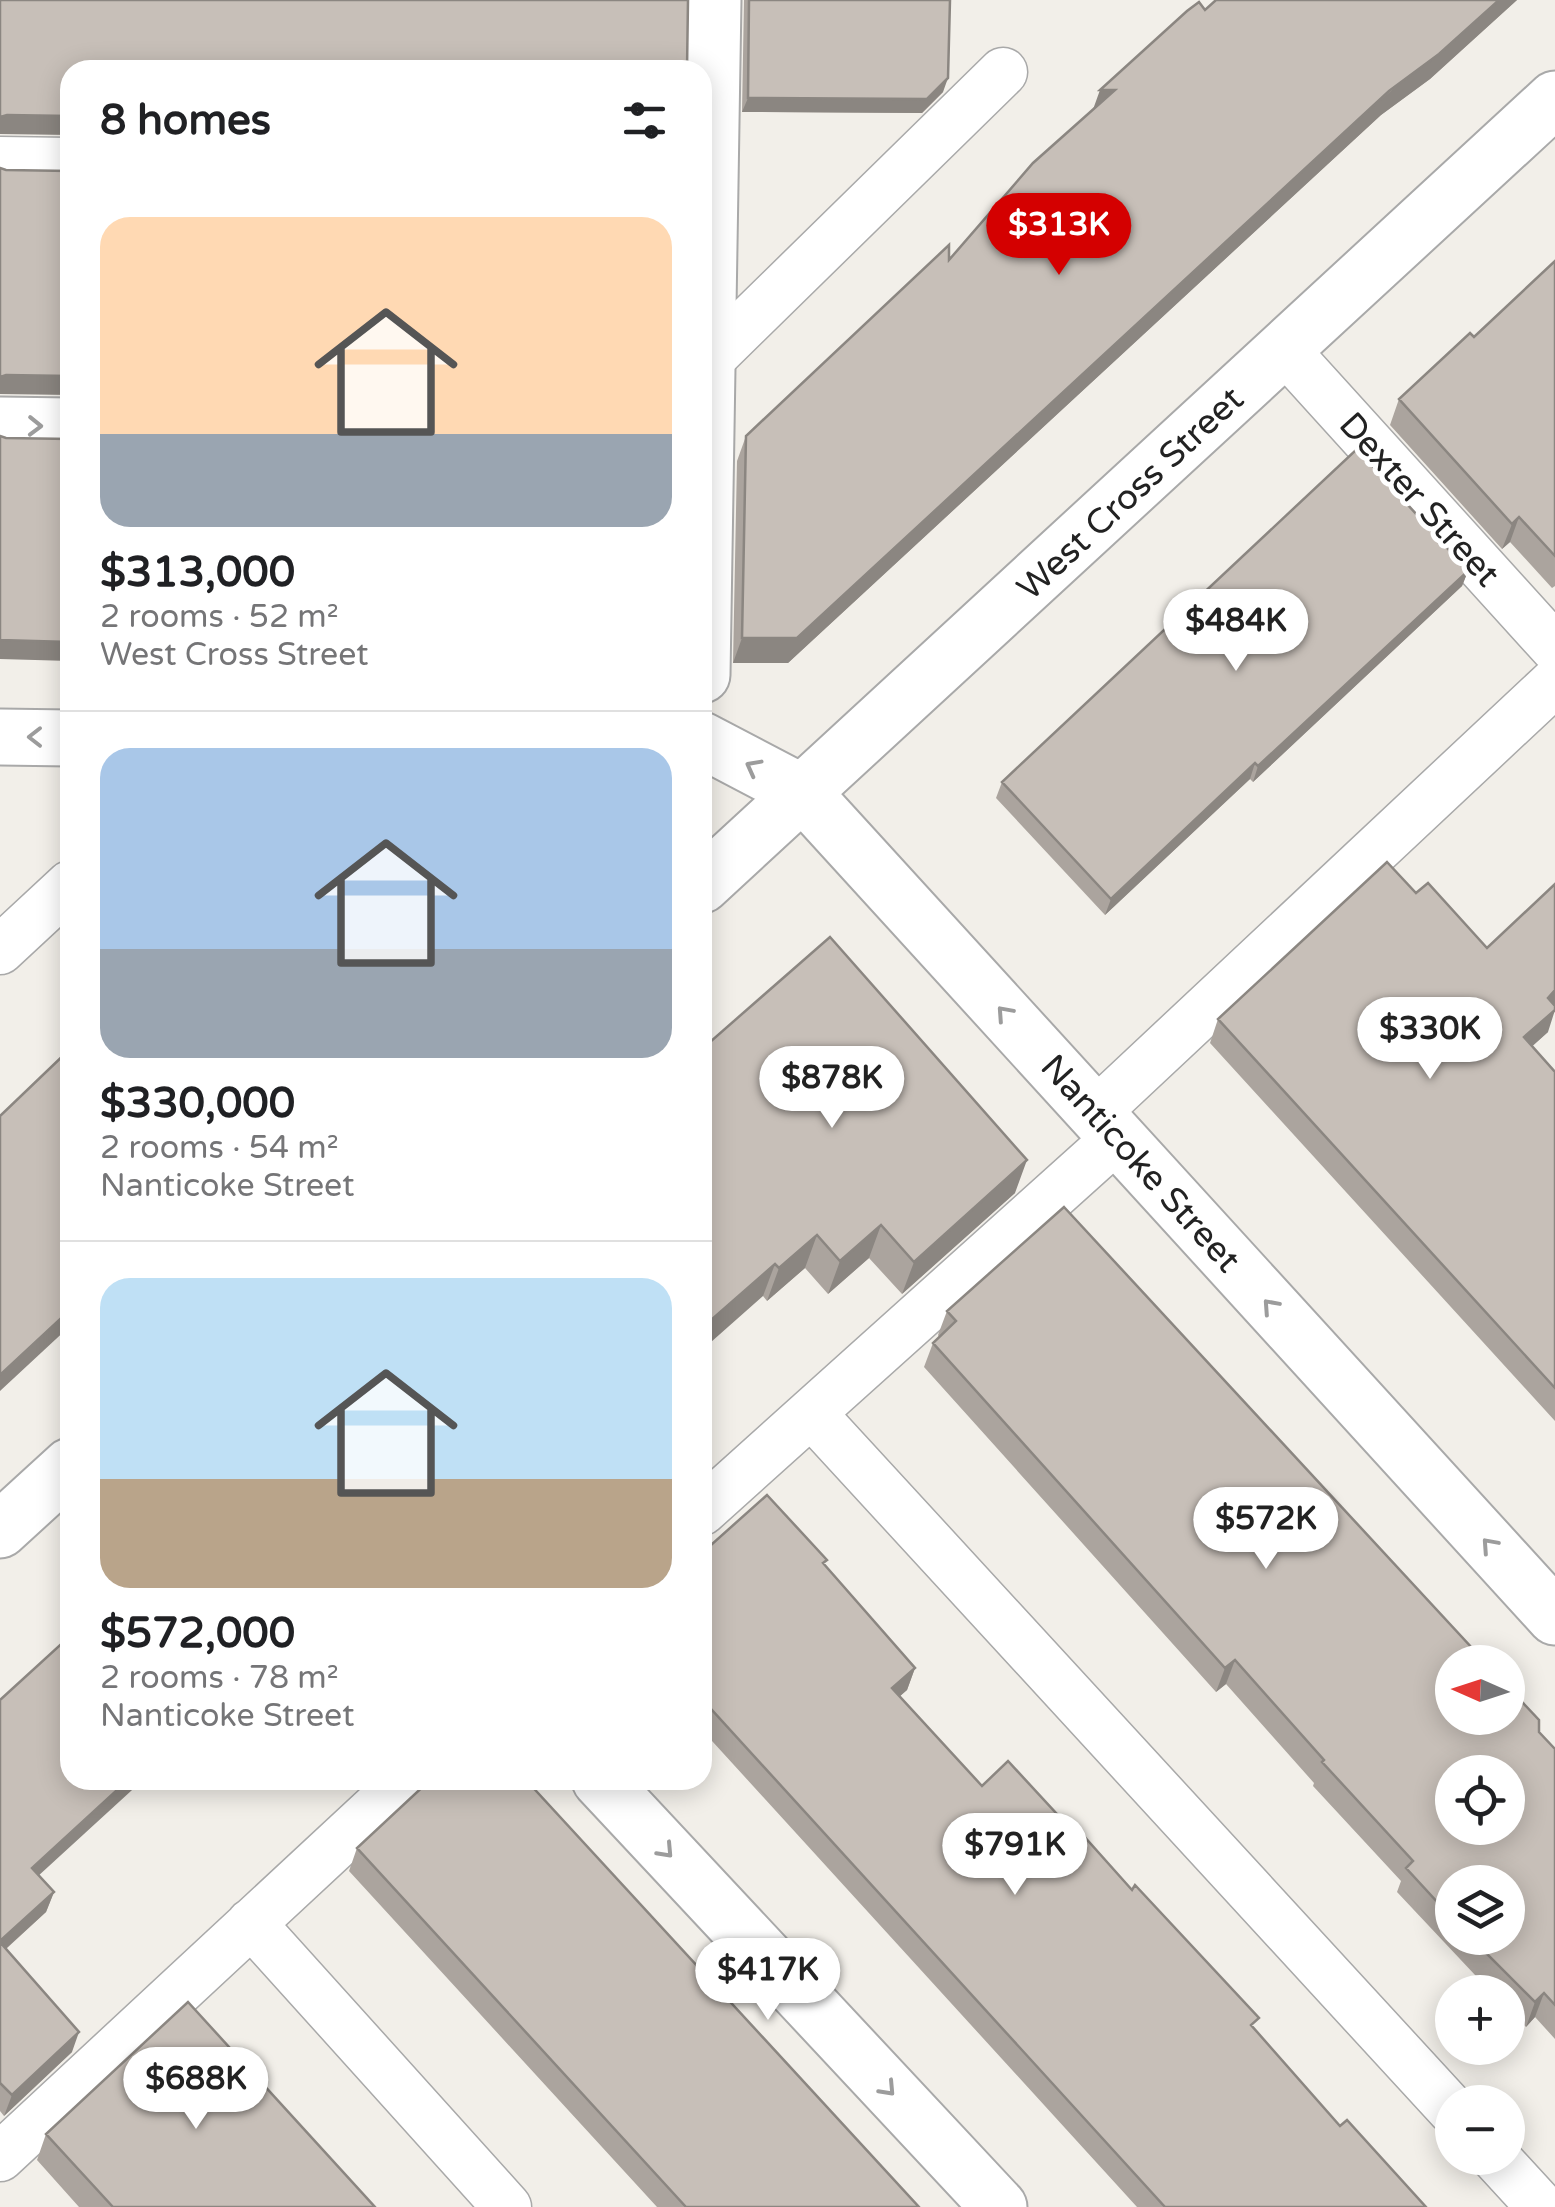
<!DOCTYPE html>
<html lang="en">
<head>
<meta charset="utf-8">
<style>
	body { margin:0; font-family:"Varela Round",sans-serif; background:#f2f2f2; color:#202124; height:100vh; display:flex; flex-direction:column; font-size:38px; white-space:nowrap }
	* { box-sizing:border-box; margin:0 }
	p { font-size:32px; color:#757577 }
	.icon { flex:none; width:55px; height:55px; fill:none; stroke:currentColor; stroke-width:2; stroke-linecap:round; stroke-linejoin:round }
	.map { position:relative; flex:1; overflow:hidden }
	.sheet { position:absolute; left:60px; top:60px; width:652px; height:1730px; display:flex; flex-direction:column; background:#fff; border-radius:30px; box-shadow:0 5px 25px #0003 }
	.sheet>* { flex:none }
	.needle { width:65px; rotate:273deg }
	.buttons { position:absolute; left:1435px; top:1645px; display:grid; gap:20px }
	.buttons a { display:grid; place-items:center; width:90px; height:90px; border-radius:50%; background:#fff; box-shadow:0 5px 25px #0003; font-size:50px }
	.price { position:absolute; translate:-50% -85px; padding:0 22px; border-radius:35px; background:#fff; color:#222; font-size:32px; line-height:65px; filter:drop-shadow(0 2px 5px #0008) }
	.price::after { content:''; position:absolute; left:50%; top:60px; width:30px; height:22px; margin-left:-15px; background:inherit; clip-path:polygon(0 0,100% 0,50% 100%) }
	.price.current { background:#d40000; color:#fff }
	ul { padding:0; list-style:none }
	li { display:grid; align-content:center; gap:20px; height:530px; padding:0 40px }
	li+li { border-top:2px solid #e0e0e0 }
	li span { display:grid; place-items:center; height:310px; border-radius:30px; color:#555 }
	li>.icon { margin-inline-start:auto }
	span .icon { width:180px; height:180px; fill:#fffc; stroke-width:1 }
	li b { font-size:42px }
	h2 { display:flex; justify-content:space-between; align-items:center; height:120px; padding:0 40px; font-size:42px }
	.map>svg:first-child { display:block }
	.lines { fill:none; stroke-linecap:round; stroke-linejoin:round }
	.service-casing { stroke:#a9a9a9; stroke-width:51 }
	.minor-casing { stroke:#a9a9a9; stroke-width:59 }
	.service { stroke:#fff; stroke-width:48 }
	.minor { stroke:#fff; stroke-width:55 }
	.wall { fill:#aba49e; fill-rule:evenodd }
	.shaded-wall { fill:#8b8681 }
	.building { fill:#c7bfb8; stroke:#8b8681; stroke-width:2.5; fill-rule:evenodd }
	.oneway { stroke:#9c9c9c }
	.labels { text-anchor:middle; stroke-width:10; stroke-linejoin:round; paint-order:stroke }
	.street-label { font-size:35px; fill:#222; stroke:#fff }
</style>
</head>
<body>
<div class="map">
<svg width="1555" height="2207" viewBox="0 0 1555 2207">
	<rect width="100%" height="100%" fill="#f2efe9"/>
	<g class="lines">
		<g class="service-casing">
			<path id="service" d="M0 161 70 162
				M1285 350 1555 648
				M707 362 1003 72
				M0 950 70 885
				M1095 1113 1555 682
				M811 1413 1452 2110
				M702 1511 1117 1138
				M251 1923 507 2207
				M0 2157 406 1780
				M1496 2158 1541 2207"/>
		</g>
		<g class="minor-casing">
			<path id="minor" d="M0 425 70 426
				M702 675 713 0
				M0 737 70 738
				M702 740 803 793 1555 1617
				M702 885 1555 99
				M0 1530 70 1466
				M600 1780 999 2207"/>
		</g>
		<use href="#service" class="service"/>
		<use href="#minor" class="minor"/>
	</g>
	<path class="wall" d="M744 0H950L943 92 922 113 742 112Z
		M1216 0H1517L1430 79 1381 115 788 663H733L737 461 746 436 949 260Z
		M1555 261V586L1552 588 1510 542 1502 549 1390 425 1399 399 1474 337Z
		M1468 571 1462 586 1253 782 1250 779 1105 915 996 798 1002 782Z
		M1416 893 1548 1032 1532 1046 1555 1072V1421L1210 1043 1218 1019Z
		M702 1049 1015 1193 902 1294 869 1258 828 1294 805 1268 767 1301 763 1296Z
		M947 1311 1539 1732 1555 1749V2039L1535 2017 1526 2027 1508 2009V1992H1491L1397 1892 1401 1881 1313 1786 1314 1783 1226 1684 1216 1692 924 1367 933 1343 939 1337 938 1335ZM1452 1882 1508 1938H1452Z
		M702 1553 825 1566 915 1668 907 1690 900 1696 982 1786 1254 2029 1340 2126 1426 2207H1137L702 1730Z
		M0 1700 39 1876 54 1892 46 1912 6 1949 72 2052 4 2116 0 2111Z
		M357 1848 919 2207H657L349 1871Z
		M46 2134 375 2207H79L37 2160Z"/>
	<path class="shaded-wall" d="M1499 0H1517L1430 79 1381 115 788 663H733L742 638Z
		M948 78 943 92 922 113 742 112 748 98Z
		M1100 90H1115L1091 115Z
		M7 115 70 116V135L0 134V117Z
		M6 375 70 376V395L0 394V377Z
		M1519 517 1510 542 1502 549 1512 524Z
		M1468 571 1462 586 1253 782 1258 766Z
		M0 640 70 642V661L0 659Z
		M1255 763 1250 779 1105 915 1111 899Z
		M1555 990V1006L1548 998Z
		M1555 1010 1548 1032 1516 1061 1524 1037Z
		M1027 1160 1015 1193 902 1294 914 1262Z
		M881 1225 869 1258 828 1294 840 1261Z
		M817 1235 805 1268 767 1301 779 1268Z
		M775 1264 763 1296 702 1350V1328Z
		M70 1310V1326L0 1391V1375Z
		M1235 1660 1226 1684 1216 1692 1225 1668Z
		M915 1668 907 1690 884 1710 892 1688Z
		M128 1780H143L25 1888 32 1868Z
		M54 1892 46 1912 0 1954V1941Z
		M1544 1993 1535 2017 1526 2027 1535 2002Z
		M79 2032 72 2052 4 2116 12 2095Z"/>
	<path class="building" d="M0 0H688L687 70H70V116L7 115 0 117Z
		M749 0H950L948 78 927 99 748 98Z
		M1216 0H1499L1439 54 1389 91 797 638H742L746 436 949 245V260L1033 163 1115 90H1100L1187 11 1199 2 1205 10Z
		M0 168 6 170 70 171V376L6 375 0 377Z
		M1555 261V556L1519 517 1512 524 1399 399 1470 333 1474 337Z
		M0 436 6 438 70 439V642L0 640Z
		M1357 449 1468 571 1258 766 1255 763 1111 899 1002 782Z
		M1387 862 1416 893 1428 883 1487 948 1555 884V990L1548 998 1555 1006V1010L1524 1037 1555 1072V1388L1218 1019Z
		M830 937 1027 1160 914 1262 881 1225 840 1261 817 1235 779 1268 775 1264 702 1328V1049Z
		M70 1049V1310L0 1375V1116Z
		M1064 1207 1485 1662H1452V1718H1508V1687L1539 1720V1732L1555 1749V2005L1544 1993 1535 2002 1471 1938H1508V1882H1452V1918L1406 1868 1413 1861 1322 1762 1324 1760 1235 1660 1225 1668 933 1343 956 1321 947 1311ZM1452 1772H1508V1828H1452Z
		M767 1495 827 1560 823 1563 915 1668 892 1688 982 1786 1008 1761 1069 1827 1073 1824 1132 1890 1135 1885 1259 2018 1251 2025 1340 2126 1347 2120 1426 2207H1165L702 1699V1553Z
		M70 1636V1780H128L32 1868 54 1892 0 1941V1700Z
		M430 1780H526L919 2207H686L357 1848Z
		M0 1942 79 2032 12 2095 0 2083Z
		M188 2002 375 2207H113L46 2134Z"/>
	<defs><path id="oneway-chevron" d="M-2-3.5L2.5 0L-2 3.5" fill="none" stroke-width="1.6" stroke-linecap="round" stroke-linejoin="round" transform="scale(2.5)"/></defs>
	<g class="oneway">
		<use href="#oneway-chevron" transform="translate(35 426) rotate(1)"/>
		<use href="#oneway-chevron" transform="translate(35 737) rotate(-180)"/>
		<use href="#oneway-chevron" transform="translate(753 767) rotate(-152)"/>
		<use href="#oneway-chevron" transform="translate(1004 1013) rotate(-132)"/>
		<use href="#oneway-chevron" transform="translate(1270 1306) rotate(-132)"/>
		<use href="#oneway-chevron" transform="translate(1489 1545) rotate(-132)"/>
		<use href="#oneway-chevron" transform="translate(666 1851) rotate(47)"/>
		<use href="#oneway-chevron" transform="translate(888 2089) rotate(47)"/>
	</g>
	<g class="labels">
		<g class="street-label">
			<text transform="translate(1130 493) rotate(-43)" y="12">West Cross Street</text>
			<text transform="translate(1420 499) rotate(48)" y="12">Dexter Street</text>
			<text transform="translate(1141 1163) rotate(48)" y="12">Nanticoke Street</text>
		</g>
	</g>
</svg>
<div class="buttons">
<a><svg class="needle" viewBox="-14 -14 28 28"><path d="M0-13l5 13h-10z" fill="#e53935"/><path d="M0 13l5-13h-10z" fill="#757577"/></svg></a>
<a><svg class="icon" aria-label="locate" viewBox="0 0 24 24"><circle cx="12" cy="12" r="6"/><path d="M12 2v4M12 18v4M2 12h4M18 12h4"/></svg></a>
<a><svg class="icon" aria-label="layers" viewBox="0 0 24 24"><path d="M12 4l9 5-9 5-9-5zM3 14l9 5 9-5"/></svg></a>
<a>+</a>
<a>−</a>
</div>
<b class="price current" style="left:1059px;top:278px">$313K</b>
<b class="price" style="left:1236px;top:674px">$484K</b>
<b class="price" style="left:1430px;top:1082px">$330K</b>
<b class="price" style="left:832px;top:1131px">$878K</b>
<b class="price" style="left:1266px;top:1572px">$572K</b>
<b class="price" style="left:1015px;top:1898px">$791K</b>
<b class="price" style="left:768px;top:2023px">$417K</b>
<b class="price" style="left:196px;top:2132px">$688K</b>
<section class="sheet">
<h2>8 homes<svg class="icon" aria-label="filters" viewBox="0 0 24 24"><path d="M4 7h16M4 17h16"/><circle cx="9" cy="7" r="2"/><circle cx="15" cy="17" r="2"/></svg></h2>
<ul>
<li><span style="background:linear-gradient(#ffd9b3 70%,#9aa5b1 0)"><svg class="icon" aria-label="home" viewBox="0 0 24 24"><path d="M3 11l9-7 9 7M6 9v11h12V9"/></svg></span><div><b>$313,000</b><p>2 rooms · 52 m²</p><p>West Cross Street</p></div></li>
<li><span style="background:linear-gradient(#a9c7e8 65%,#9aa5b1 0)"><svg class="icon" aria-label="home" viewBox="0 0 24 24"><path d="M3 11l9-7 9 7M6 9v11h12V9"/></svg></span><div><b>$330,000</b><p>2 rooms · 54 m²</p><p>Nanticoke Street</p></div></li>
<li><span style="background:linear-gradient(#bfe0f5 65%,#b9a48a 0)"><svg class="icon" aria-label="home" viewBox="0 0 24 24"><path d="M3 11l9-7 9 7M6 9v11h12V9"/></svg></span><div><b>$572,000</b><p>2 rooms · 78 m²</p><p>Nanticoke Street</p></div></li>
</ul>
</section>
</div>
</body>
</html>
